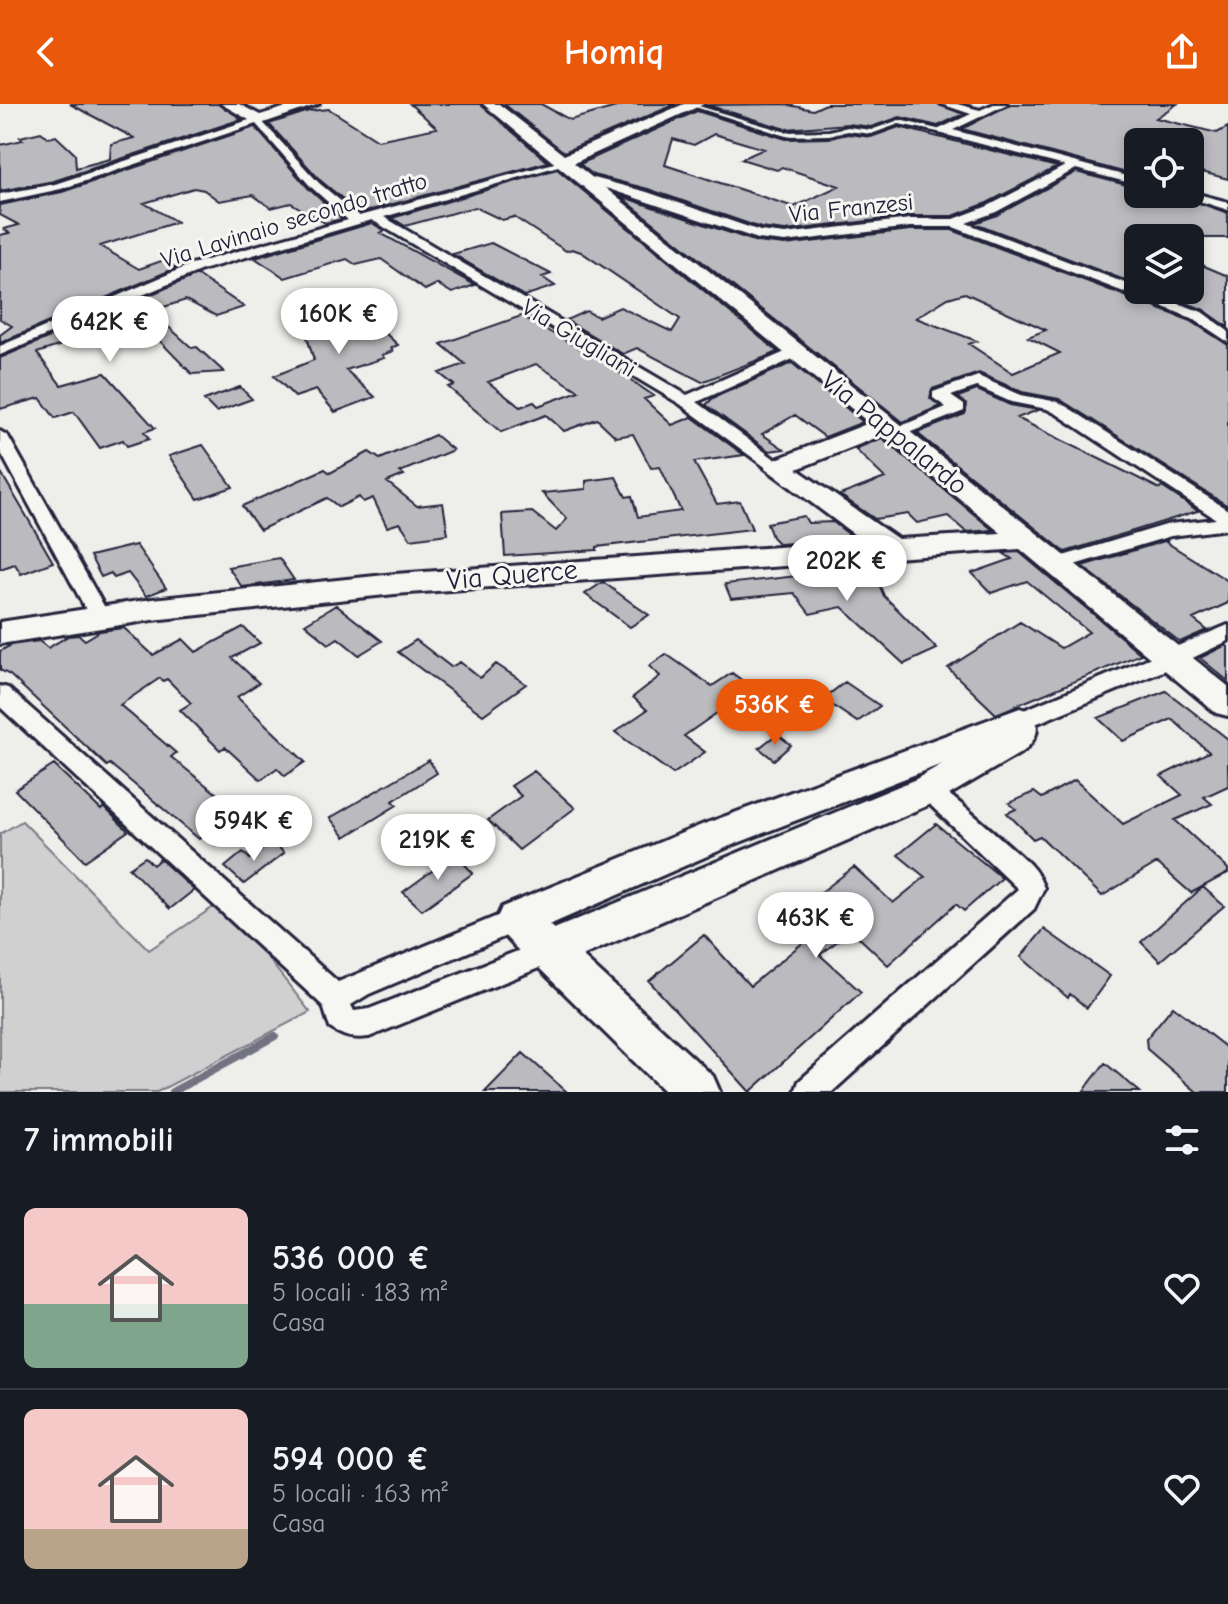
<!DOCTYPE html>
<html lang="it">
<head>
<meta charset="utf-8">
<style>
	body { margin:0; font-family:"Comic Neue",sans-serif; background:#242831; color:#f1f3f6; height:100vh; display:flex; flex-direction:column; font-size:30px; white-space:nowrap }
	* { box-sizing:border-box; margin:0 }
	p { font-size:26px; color:#9ea1a6 }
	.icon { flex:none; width:44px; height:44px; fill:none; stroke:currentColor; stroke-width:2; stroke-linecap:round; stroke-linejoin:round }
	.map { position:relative; height:988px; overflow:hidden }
	.drawer { display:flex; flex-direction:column; background:#171b24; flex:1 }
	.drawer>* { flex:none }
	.tools { position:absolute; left:1124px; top:24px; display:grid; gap:16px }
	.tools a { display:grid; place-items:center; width:80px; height:80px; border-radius:12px; background:#171b24; box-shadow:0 4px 12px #0003; font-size:40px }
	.price { position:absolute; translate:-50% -68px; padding:0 18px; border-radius:28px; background:#fff; color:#222; font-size:26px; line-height:52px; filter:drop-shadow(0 2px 4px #0008) }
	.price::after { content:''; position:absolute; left:50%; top:48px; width:24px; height:18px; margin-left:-12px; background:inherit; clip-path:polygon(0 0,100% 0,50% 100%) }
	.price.active { background:#ea580c; color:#fff }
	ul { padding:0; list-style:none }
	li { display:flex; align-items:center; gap:24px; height:200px; padding:0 24px }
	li+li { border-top:2px solid #363941 }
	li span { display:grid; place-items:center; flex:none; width:224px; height:160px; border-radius:12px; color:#555 }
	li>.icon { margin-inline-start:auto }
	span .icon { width:96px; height:96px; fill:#fffc; stroke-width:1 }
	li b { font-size:34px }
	h2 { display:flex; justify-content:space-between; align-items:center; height:96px; padding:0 24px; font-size:34px }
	header { display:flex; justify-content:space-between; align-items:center; height:104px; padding:0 24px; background:#ea580c; color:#fff; font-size:36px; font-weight:600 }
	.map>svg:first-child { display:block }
	.green { fill:#d0d0d1; stroke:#797986; stroke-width:2 }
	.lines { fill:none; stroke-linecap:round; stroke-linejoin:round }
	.stream { stroke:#727281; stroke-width:8 }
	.building { fill:#bbbbbf; stroke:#22223b; stroke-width:2; fill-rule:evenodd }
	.lane-casing { stroke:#22223b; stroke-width:6 }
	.street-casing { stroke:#22223b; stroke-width:6 }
	.secondary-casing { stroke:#22223b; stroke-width:6 }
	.lane { fill:#f6f6f2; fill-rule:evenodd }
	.street { fill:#f6f6f2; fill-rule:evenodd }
	.secondary { fill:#f6f6f2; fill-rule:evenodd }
	.labels { text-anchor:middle; stroke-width:6; stroke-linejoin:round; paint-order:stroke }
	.far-street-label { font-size:24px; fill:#22223b; stroke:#f6f6f2 }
	.street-label { font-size:28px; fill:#22223b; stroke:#f6f6f2 }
</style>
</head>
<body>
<header><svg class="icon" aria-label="back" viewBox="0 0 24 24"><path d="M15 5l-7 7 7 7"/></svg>Homiq<svg class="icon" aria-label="share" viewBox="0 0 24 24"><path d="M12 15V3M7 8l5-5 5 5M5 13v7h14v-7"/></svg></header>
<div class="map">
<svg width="1228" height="988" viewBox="0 0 1228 988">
	<rect width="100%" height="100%" fill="#eeeeeb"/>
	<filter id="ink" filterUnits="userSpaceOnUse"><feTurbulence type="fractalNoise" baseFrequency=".0125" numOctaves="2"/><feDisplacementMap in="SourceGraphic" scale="16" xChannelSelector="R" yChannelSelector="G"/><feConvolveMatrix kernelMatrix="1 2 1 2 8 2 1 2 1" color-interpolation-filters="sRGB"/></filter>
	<g filter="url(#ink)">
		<path class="green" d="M22 717 149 846 215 802 266 852 310 908 157 988H0V730Z"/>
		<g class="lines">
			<path class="stream" d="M172 988 275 932"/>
		</g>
		<path class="building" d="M70 0H218L242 15 54 77 0 87V41L23 36 20 33 41 28 49 34 56 32 75 50 76 64 110 55 111 40 134 34Z
			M410 0H480L548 58 360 109 321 77 269 20 309 7 329 5 378 36 437 24Z
			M504 0H541L570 16 627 0H676L564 48Z
			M784 0 813 6 826 0H938L963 10 938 22 900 13 871 23 848 20 786 25 707 1Z
			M1010 0H1177L1156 14 1217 29 1228 23V75L1190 65V38H1138V72L962 25Z
			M697 7 786 35 829 34 848 30 871 33 899 23 1057 63 987 99 953 112H910L785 127 761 124 648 85 593 71 580 60ZM714 30 764 45 741 55 777 66 782 63 839 82 794 103 665 61 673 35 694 41Z
			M255 23 309 85 342 115 325 119 291 99 271 104 253 91 219 97 204 86 194 84 144 99 177 118 100 142 139 165 164 156 176 164 0 239V231L12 222 0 215V131L9 129 4 125 19 121 0 111V101L62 88Z
			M557 65 778 248 702 278 637 244 623 250 566 216 586 207 598 213 620 203 672 228 680 215 581 148 572 145 566 147 514 113 502 116 475 103 405 122 392 114Z
			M1076 68 1138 84V90H1174L1228 109V134H1138V178L1135 180 975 119 997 111Z
			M620 92 757 138 785 141 910 126H952L1191 217 1228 241V402L1059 295 1022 288 979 269 932 285 930 294 940 302 903 318ZM965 189 1046 226 1028 233 1060 249 1013 269 969 240 977 237 916 214 948 194Z
			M372 119 385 127 380 129 475 181 452 189 437 180 425 186 381 155 356 161 347 155 285 174 255 154Z
			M491 139 551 170 542 173 555 182 524 192 453 150Z
			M1190 156 1228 172V223L1204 206 1182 197 1190 193Z
			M197 171 244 203 216 212 186 196 151 207 192 244 197 243 224 268 192 270 156 233 130 240 113 224 37 249 61 281 105 269 155 324 144 328 149 335 127 342 123 336 100 344 74 308 55 314 40 294 0 305V254Z
			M347 193 374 213 370 215 398 241 391 244 393 247 382 251 384 254 346 266 375 293 335 308 316 286 295 293 274 272 314 256 306 230 337 218 316 204Z
			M521 212 604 258 654 292 644 295 672 321 692 313 744 351 694 358 717 400 740 397 752 425 597 443V446L505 452 502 410 532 408 556 427 567 415 542 389 586 385V377L616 373 626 393 632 392 638 413 681 407 660 363 651 364 633 330 616 333 597 315 564 327 546 311 501 328 448 283 454 281 439 269 465 260 441 240ZM536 260 579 287 538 302 534 298 520 303 488 278Z
			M792 259 863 318 825 333 795 311 762 330 784 345 769 347 706 301 713 294Z
			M240 283 252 295 216 308 204 296Z
			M977 286 1010 301 1038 306 1017 314 1160 385 1162 383 1198 407 1065 448 917 329 965 310 967 301 958 293Z
			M435 331 453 346 400 368 404 371 387 378 417 402 443 399 448 430 411 435 400 419 387 423 373 394 363 398 359 393 339 403 327 394 260 426 242 402 325 365 330 369 369 348 380 355Z
			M882 334 993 426 966 428 948 412 917 419 908 410 875 415 840 391 885 374 855 345Z
			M203 341 233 383 198 395 169 352Z
			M0 367 27 413 53 458 21 470 15 460 0 465Z
			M804 412 808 419 833 418 855 435 779 440 772 433 767 419Z
			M1168 436 1166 438 1228 477V499L1193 515 1207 526 1180 538 1082 462Z
			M136 441 166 484 146 492 128 469 114 474 111 469 101 473 90 452Z
			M1019 448 1141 550 996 610 948 564 1020 518 1061 544 1089 528 1027 477 991 489 972 469 1012 455 1003 449Z
			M279 454 294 476 242 483 228 463Z
			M870 459 884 492 937 545 904 560 842 503 810 510 794 489 731 495 725 480 797 472 795 469 817 466 812 463Z
			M603 478 636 502 649 511 630 523 585 490Z
			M336 501 382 537 359 551 338 534 329 540 305 520Z
			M243 523 260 539 232 554 259 579 237 593 305 658 285 672 277 664 261 676 225 643 220 646 180 606 191 599 167 575 163 577 160 574 120 601 176 649 171 653 237 706 232 710 244 719 216 741 204 731 199 735 110 660 107 662 10 571 0 566V547L11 541 39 537 48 544 68 532 79 531 85 536 100 527 124 524 153 551 183 535 196 548Z
			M416 536 451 563 460 558 480 574 496 560 526 580 483 611 398 548Z
			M1226 541 1228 543V577L1200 554Z
			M666 550 712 582 732 569 770 597 752 610 734 597 684 632 705 648 673 670 615 628 647 606 633 593 660 572 649 562Z
			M845 578 880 602 857 618 823 595Z
			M1166 587 1228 635V682L1204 693 1212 700 1175 716 1228 765V769L1191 789 1157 759 1102 792 1040 732 1033 735 1007 709 1016 705 1009 699 1034 688 1042 694 1075 676 1123 720 1182 691 1161 672 1209 648 1172 615 1123 637 1098 614Z
			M777 630 791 641 774 656 759 644Z
			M429 656 437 669 393 697 397 701 345 733 330 714Z
			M54 661 101 706 104 703 128 727 85 757 15 686Z
			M534 667 575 704 519 746 488 716 521 692 511 682Z
			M936 720 1002 774 964 807 956 800 888 861 851 826 820 851 861 888 750 988 649 877 704 831 750 882 827 819 807 799 854 763 893 799 925 773 898 751Z
			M273 737 284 749 244 780 225 763 243 748 250 755Z
			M455 750 473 769 422 806 403 788Z
			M145 753 153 761 160 755 194 786 170 805 129 764Z
			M1203 783 1224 802 1160 857 1141 838Z
			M1044 825 1110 872 1087 904 1070 890 1068 894 1021 853Z
			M1173 902 1228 945V988H1197L1147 945 1146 935Z
			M523 949 567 988H485Z
			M1105 959 1140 988H1083Z"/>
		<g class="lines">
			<g class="lane-casing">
				<path id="lane" d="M692 0 786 28 829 27 848 23 871 26 899 16 946 27 943 29 899 20 871 30 848 27 829 31 786 32 692 2Z"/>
			</g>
			<g class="street-casing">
				<path id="street" d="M941 0H957L980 6 994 0H1007L953 26 1138 75V81L1076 65 996 108 966 119 1202 208 1228 227V238L1192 214 953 123H910L785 138 758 135 573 73 579 70 647 88 760 127 785 130 910 115H954L988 102 1065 62 939 29V25L971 10Z
					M258 13 319 79 359 112 565 56V60L384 113 687 291 792 245H802V251L697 298 787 364 784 368H772L680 300 372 116 202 166 0 251V242L192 160 348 116 311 83 256 20 61 85 0 98V90L55 80Z
					M1190 88 1228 98V106L1177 90Z
					M978 272 1021 291 1058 298 1069 304 1228 406V425L1171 432 1064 464H1050L1047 460 1050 456 1169 420 1216 415 1057 310 1047 305 1011 298 977 283 951 292 964 301V307L901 332H889L887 328 946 303 933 294V288Z
					M0 327 8 332 109 511 106 516H92L89 511 0 347Z
					M1228 521V537L1180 560 1028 623 1020 625 1012 623 1009 617 1012 611Z
					M0 582 8 584 338 878 507 808 516 804 525 808 529 816 525 824 369 890 351 901 354 907 369 905 546 836 556 839 560 848 556 857 369 933C352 935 344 933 330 924L323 902 0 603Z
					M929 675C936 678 1023 752 1031 762 1037 768 1041 777 1044 784L1034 805 832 988H795L799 977 1018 785 921 692 917 685 921 678Z"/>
			</g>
			<g class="secondary-casing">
				<path id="secondary" d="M221 0H239L260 11 296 0H319L258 21Z
					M483 0H499L564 51 684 0H704L574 59 1228 582V612L1216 609 1020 445 395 490 152 516 0 540V518L152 495 395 470 863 437 765 364 769 358 869 319ZM883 331 1001 429 898 435 797 365Z
					M1020 604 1032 608C1041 625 1037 634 1024 647L942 695 582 852 713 972 720 988H665L538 863 532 861 502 829 496 816 502 803 704 720ZM942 660 916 675 554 825 549 821 730 742Z"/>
			</g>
			<use href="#lane" class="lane"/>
			<use href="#street" class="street"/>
			<use href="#secondary" class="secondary"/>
		</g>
	</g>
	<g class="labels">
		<g class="far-street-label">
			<text transform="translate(851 104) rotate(-6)" y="8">Via Franzesi</text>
			<text transform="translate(294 116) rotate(-17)" y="8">Via Lavinaio secondo tratto</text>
			<text transform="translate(579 234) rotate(31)" y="8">Via Giugliani</text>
		</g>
		<g class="street-label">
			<text transform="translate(895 328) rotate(39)" y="10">Via Pappalardo</text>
			<text transform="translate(512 470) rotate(-5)" y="10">Via Querce</text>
		</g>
	</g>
</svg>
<div class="tools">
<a><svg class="icon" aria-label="locate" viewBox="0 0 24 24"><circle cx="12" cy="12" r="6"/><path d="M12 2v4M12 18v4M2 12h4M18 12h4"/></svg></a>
<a><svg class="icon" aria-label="layers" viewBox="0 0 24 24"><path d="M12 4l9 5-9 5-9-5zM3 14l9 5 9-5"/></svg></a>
</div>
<b class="price" style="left:339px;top:252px">160K €</b>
<b class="price" style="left:110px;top:260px">642K €</b>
<b class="price" style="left:847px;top:499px">202K €</b>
<b class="price active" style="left:775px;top:643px">536K €</b>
<b class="price" style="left:254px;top:759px">594K €</b>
<b class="price" style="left:438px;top:778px">219K €</b>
<b class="price" style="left:816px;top:856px">463K €</b>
</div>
<section class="drawer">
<h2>7 immobili<svg class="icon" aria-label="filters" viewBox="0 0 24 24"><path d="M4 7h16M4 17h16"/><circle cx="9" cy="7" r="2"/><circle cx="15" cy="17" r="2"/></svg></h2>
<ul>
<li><span style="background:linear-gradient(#f6c9c9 60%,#7fa58c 0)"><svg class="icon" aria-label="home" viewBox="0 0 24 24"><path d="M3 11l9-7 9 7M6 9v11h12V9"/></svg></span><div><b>536 000 €</b><p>5 locali · 183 m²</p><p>Casa</p></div><svg class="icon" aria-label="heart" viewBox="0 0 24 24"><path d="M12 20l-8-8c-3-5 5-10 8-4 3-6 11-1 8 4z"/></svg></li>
<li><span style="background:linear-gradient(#f6c9c9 75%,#b9a48a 0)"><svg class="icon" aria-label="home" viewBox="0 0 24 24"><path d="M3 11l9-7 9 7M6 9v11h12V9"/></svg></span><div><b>594 000 €</b><p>5 locali · 163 m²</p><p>Casa</p></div><svg class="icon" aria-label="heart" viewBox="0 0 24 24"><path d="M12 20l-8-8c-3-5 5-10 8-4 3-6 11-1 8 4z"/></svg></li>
</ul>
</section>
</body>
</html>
